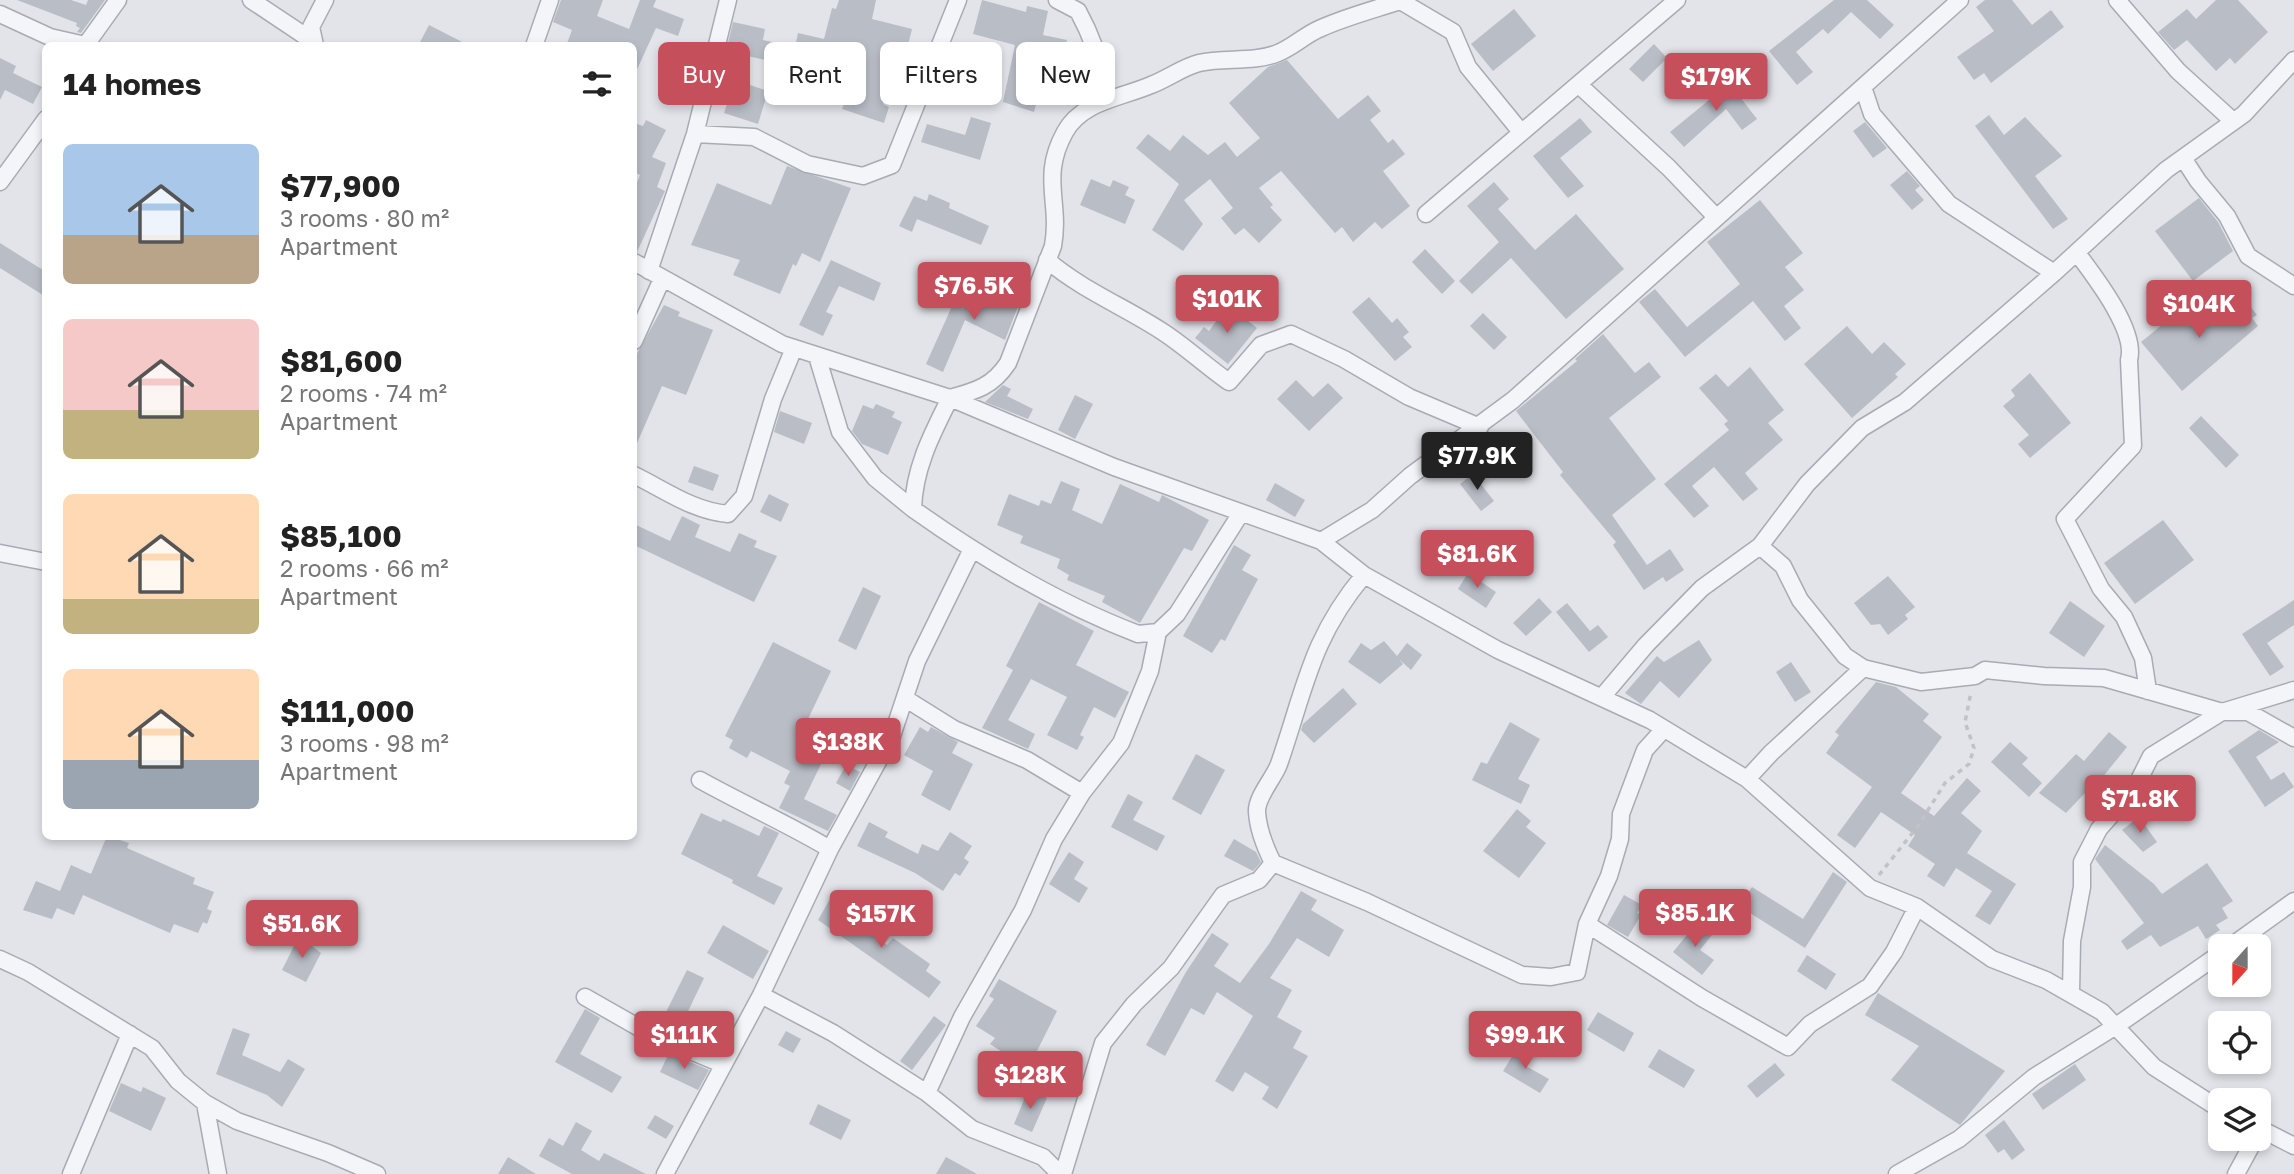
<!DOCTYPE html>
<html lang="en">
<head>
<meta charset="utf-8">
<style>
	body { margin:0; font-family:"Golos Text",sans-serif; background:#f6f6f6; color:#222; height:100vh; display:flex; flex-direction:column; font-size:26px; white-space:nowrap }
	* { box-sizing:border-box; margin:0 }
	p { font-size:23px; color:#767676 }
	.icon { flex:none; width:38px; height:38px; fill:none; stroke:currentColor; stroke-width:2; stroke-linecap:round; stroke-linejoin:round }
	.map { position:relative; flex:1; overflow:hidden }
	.sheet { position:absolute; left:42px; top:42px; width:595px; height:798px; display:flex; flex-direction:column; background:#fff; border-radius:10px; box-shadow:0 4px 10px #0003 }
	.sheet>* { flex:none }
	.top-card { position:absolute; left:658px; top:42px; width:665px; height:63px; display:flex; gap:14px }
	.needle { width:46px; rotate:201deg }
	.controls { position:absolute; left:2208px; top:934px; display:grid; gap:14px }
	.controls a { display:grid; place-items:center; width:63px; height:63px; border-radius:10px; background:#fff; box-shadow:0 4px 10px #0003; font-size:35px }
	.price { position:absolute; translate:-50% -60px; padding:0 16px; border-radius:7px; background:#c5505c; color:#fff; font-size:23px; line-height:46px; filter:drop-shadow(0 2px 4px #0008) }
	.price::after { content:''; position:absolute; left:50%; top:42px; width:21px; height:16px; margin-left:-10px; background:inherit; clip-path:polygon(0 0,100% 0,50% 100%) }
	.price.selected { background:#222; color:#fff }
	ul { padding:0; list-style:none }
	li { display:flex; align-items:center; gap:21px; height:175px; padding:0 21px }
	li span { display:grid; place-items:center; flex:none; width:196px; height:140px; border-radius:10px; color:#555 }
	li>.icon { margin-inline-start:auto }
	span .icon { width:84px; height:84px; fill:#fffc; stroke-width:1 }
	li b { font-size:30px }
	h2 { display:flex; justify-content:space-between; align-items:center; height:84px; padding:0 21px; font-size:30px }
	.tag { padding:0 24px; border-radius:10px; background:#fff; box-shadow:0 4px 10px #0003; font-size:24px; line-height:63px }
	.tag.selected { background:#c5505c; color:#fff }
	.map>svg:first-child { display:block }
	.building { fill:#b9bdc6 }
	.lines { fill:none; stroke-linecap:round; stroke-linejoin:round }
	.street-casing { stroke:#a7abb3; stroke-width:19 }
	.path { stroke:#c0c2c8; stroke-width:3.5; stroke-dasharray:5 5; stroke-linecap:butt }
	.street { stroke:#f4f5f8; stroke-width:16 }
</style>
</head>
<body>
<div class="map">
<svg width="2294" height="1174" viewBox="0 0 2294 1174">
	<rect width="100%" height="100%" fill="#e2e4e9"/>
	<path class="building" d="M17 0H71L86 5 88 0H105L81 33 77 32 80 28 76 26 77 23Z
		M561 0H603L597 16 629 29 640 0H656L653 7 684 19 678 36 656 28 634 76V46H566L572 30 553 22Z
		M839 0H876L872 19 912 29 908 45 888 43 881 72 891 74 883 104 889 107 884 123 842 109 851 86 811 76 812 71 726 51 733 22 765 29 763 40 795 47 798 33 824 39 832 8 836 9Z
		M982 0 1026 12 1027 6 1048 11 1043 35 1067 40 1063 58 1049 54 1034 112 1003 102 1015 45 973 34Z
		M1834 0H1867L1894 25 1880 39 1851 12 1828 34 1823 29 1796 52 1813 72 1797 85 1769 51Z
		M1985 0H2012L2032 25 2051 10 2064 27 1991 83 1984 73 1974 80 1957 57 1994 31 1976 7Z
		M2216 0H2238L2268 32 2235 64 2230 58 2216 71 2187 40 2174 50 2158 32 2187 9 2196 19Z
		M1514 9 1536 36 1493 71 1471 44Z
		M429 25 470 46H418Z
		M1654 44 1667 58 1643 82 1629 69Z
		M0 58 16 66 13 73 42 87 33 104 5 90 0 100Z
		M1287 60 1338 119 1368 95 1381 111 1370 120 1388 143 1393 139 1405 154 1383 171 1410 206 1382 229 1375 222 1353 242 1342 227 1335 233 1281 171 1259 188 1273 205 1270 207 1282 220 1259 243 1244 228 1235 235 1221 218 1233 208 1210 179 1184 200 1203 224 1183 251 1152 230 1179 184 1136 148 1148 134 1170 151 1183 135 1208 155 1225 142 1237 157 1260 138 1229 103 1268 67Z
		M1736 78 1746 92 1740 97 1757 119 1742 130 1726 109 1684 147 1670 132Z
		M735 80 768 91 758 124 724 113Z
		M1989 115 2004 135 2025 117 2062 156 2035 176 2068 219 2053 229 1975 126Z
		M971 117 991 123 980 160 921 142 927 124 965 135Z
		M1580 118 1592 132 1560 158 1584 186 1568 198 1533 156Z
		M646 120 666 130 652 157 666 163 657 187 665 191 637 252H634V190L640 175 634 172V136L637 124 643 126Z
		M1865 122 1887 148 1873 158 1853 131Z
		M787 166 851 188 820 262 802 253 796 266 793 264 780 294 733 275 740 260 691 245 717 183 771 205Z
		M1907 171 1920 186 1915 190 1924 200 1912 210 1890 185Z
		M1091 179 1110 187 1113 180 1129 187 1125 195 1135 200 1125 224 1080 205Z
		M1494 182 1509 199 1498 209 1535 250 1576 214 1624 269 1566 319 1511 258 1472 294 1459 281 1499 242 1467 206Z
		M929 194 950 203 949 208 989 226 981 245 917 219 912 232 899 226 914 196 927 201Z
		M2199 198 2218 222 2233 251 2193 281 2155 231Z
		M1760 200 1803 253 1785 267 1804 290 1784 306 1801 328 1785 341 1753 301 1685 357 1639 302 1655 289 1687 327 1740 284 1707 242Z
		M0 243 46 272V297L0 268Z
		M1425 249 1455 281 1442 294 1412 262Z
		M831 260 881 283 874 301 839 286 826 312 833 315 823 336 799 325Z
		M976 283 1019 304 1005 340 965 320 943 372 926 364 953 304 963 309Z
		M1369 297 1392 323 1397 318 1409 332 1403 337 1412 347 1395 361 1352 312Z
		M2236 298 2242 306 2247 302 2257 315 2252 318 2258 326 2182 391 2141 342 2189 303 2205 322Z
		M664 305 680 312 678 316 713 330 686 395 662 386 634 450V359Z
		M1228 305 1257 328 1228 364 1195 338 1204 327 1209 331Z
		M1483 313 1507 337 1494 350 1470 326Z
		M1847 326 1872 354 1884 342 1906 364 1895 374 1898 377 1852 418 1804 364Z
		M1603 334 1635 373 1649 362 1661 377 1609 418 1656 479 1612 515 1647 565 1670 549 1684 570 1666 582 1663 577 1644 590 1613 545 1616 542 1560 475 1563 472 1516 411 1577 361 1575 359Z
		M1750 367 1784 410 1768 423 1783 440 1745 473 1758 489 1743 501 1714 467 1692 486 1709 506 1694 518 1664 484 1729 430 1724 424 1728 421 1699 388 1716 374 1728 387Z
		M2030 373 2071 423 2030 458 2018 444 2029 435 2003 406 2015 396 2011 390Z
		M1296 380 1313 397 1328 383 1343 398 1309 431 1277 399Z
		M1003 385 1011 389 1007 396 1033 409 1028 419 985 402Z
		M1075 395 1093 404 1075 439 1058 430Z
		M876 404 895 412 892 417 902 422 888 455 862 444 852 431 863 405 873 409Z
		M780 411 812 423 804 444 774 432Z
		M2201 416 2239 455 2226 468 2189 428Z
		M694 466 719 475 713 491 688 482Z
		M1473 474 1494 501 1481 511 1460 484Z
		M1061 481 1080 489 1072 510 1102 524 1120 484 1159 502 1162 495 1209 520 1192 551 1184 548 1140 623 1102 602 1105 596 1067 580 1069 575 1057 568 1060 559 1020 543 1023 536 997 525 1009 494 1039 506 1041 500 1051 504Z
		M1275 483 1305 500 1295 517 1266 500Z
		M769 494 789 504 781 522 760 512Z
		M682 516 700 525 695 537 730 552 739 533 757 541 754 547 777 556 754 602 634 545V524L670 541Z
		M2163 520 2194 560 2135 604 2104 563Z
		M1234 545 1251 555 1242 570 1258 579 1225 641 1221 639 1212 653 1183 636Z
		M1468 573 1496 592 1486 608 1458 589Z
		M1888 576 1915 607 1905 615 1908 619 1888 635 1880 624 1871 625 1854 603Z
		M863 587 881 596 856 650 838 641Z
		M1539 598 1552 612 1526 636 1513 623Z
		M2294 600V625L2267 643 2284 667 2270 676 2242 634Z
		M2070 601 2105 626 2084 657 2049 633Z
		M1039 602 1094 631 1076 665 1129 692 1115 718 1094 707 1080 735 1084 737 1077 750 1047 735 1067 697 1031 679 1008 720 1035 734 1028 749 982 728 1013 670 1006 666Z
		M1567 603 1590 631 1598 625 1608 637 1589 652 1556 612Z
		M1699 640 1712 660 1679 698 1660 681 1641 704 1625 693 1657 656 1664 662Z
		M1384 641 1397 656 1407 643 1422 655 1411 670 1399 659 1403 664 1380 684 1348 662 1361 643 1371 650Z
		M773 642 831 671 798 740 821 752 817 760 822 762 804 799 837 815 828 831 779 808 790 786 784 783 790 771 751 751 747 758 729 748 733 740 725 736Z
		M1791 662 1811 692 1795 702 1776 672Z
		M1876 682 1896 687 1929 714 1923 721 1942 737 1901 793 1934 816 1967 778 1981 791 1961 813 1982 831 1967 853 2016 884 1990 925 1975 916 1992 891 1956 868 1944 887 1927 876 1935 864 1908 846 1915 835 1881 812 1855 848 1837 835 1872 787 1826 753 1839 735 1835 732Z
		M1343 688 1357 704 1314 743 1301 730 1303 724Z
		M1510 722 1540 739 1518 779 1530 785 1521 804 1472 780 1481 762 1487 764Z
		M920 727 928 732 931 727 958 742 952 753 973 764 950 811 921 795 933 771 904 755Z
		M2259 730 2279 742 2256 757 2271 780 2284 772 2294 787 2265 807 2228 751Z
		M2109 732 2127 747 2088 795 2085 793 2066 813 2039 793 2076 754 2084 761Z
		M2010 742 2028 758 2022 764 2042 783 2029 797 1991 762Z
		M1196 754 1225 770 1201 815 1172 799Z
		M846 765 860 772 850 791 836 783Z
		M1128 794 1143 802 1133 820 1165 836 1157 851 1111 827Z
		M1517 809 1531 821 1526 827 1546 843 1519 878 1483 851Z
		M701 813 721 822 723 819 759 836 764 826 779 833 757 876 783 888 774 905 732 883 733 880 681 854Z
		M2139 817 2157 842 2143 852 2122 830Z
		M869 822 888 832 885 837 918 854 922 844 938 851 950 832 972 846 964 858 969 862 960 876 955 873 943 891 915 873 857 846Z
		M107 836 129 843 127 848 195 878 193 884 214 892 207 909 212 911 207 924 203 922 198 933 174 924 170 933 83 895 74 915 57 908 52 919 23 910 36 881 60 891 71 865 91 874Z
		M1234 839 1256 852 1261 862 1253 871 1224 856Z
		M2105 845 2154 884 2162 894 2207 863 2233 901 2222 908 2228 918 2216 925 2220 930 2206 939 2198 926 2160 947 2151 935 2127 950 2121 941 2144 923 2095 859Z
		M1069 852 1084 862 1074 879 1088 888 1079 903 1049 884Z
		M1833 872 1847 882 1805 948 1739 906 1752 887 1803 919Z
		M1301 891 1317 900 1311 910 1344 930 1329 957 1297 938 1270 978 1292 990 1277 1017 1302 1031 1293 1048 1308 1056 1277 1109 1262 1099 1269 1087 1245 1072 1233 1092 1215 1081 1253 1016 1217 992 1204 1015 1191 1008 1165 1056 1146 1045 1186 972 1212 933 1229 944 1214 966 1240 983 1269 944Z
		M1624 895 1642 905 1637 913 1641 915 1628 937 1607 925Z
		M830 899 854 915 851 920 887 945 893 938 930 964 926 971 941 982 929 998 818 920Z
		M1697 923 1712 935 1700 950 1714 960 1702 975 1673 952Z
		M723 925 769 951 753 979 707 953Z
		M299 936 321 953 306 982 282 970Z
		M1807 955 1836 974 1826 990 1797 971Z
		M687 970 704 978 682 1024 707 1035 702 1044 659 1026Z
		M999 979 1057 1011 1028 1069 990 1044 995 1038 976 1026 994 999 989 996Z
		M1878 993 2005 1071 1960 1125 1891 1080 1919 1046 1865 1015Z
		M585 1009 600 1018 580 1054 622 1077 612 1093 555 1062Z
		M1598 1012 1634 1033 1624 1052 1587 1030Z
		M934 1016 946 1025 912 1070 900 1061Z
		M233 1028 250 1034 242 1055 280 1072 288 1059 305 1069 282 1107 267 1095 216 1074Z
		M786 1031 801 1039 793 1053 778 1045Z
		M1518 1047 1530 1054 1524 1065 1549 1079 1540 1093 1503 1071Z
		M1659 1049 1695 1070 1684 1088 1648 1067Z
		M669 1053 709 1070 698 1090 660 1072Z
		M1775 1063 1785 1075 1757 1098 1747 1086Z
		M2075 1064 2086 1080 2043 1110 2032 1094Z
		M121 1083 141 1092 143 1087 166 1098 151 1131 109 1111Z
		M1028 1090 1047 1098 1032 1132 1014 1124Z
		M818 1104 851 1120 841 1140 809 1124Z
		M655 1115 674 1126 666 1139 647 1128Z
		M2004 1120 2025 1150 2012 1160 2004 1149 1998 1153 1985 1135Z
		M576 1122 592 1131 581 1150 599 1161 604 1153 646 1174H572L539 1156 549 1138 563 1146Z
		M508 1157 536 1174H498Z
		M946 1157 977 1174H936Z"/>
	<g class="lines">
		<g class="street-casing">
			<path id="street" d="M251 0 311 40
				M1057 0 1078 11 1087 29 1102 66V102
				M1399 0 1453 32 1468 67 1521 132
				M2117 0 2178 71 2233 121
				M0 14 50 37 85 45
				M315 45 311 27 325 0
				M85 46 118 0
				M534 46 550 0
				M1579 85 1669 168 1716 217
				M695 134 754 137 807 164 863 176 892 165 958 0
				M2183 158 2198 181 2227 216 2248 256 2294 286
				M0 182 46 119
				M1426 214 1677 0
				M2077 253C2095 277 2137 331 2129 360L2133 446 2065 519 2101 589 2124 617 2143 658 2148 691
				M1047 260C1082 290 1125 307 1163 332 1186 347 1206 366 1229 382L1261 345 1291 334 1344 359 1409 397 1480 427
				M634 262 782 344 950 398 1114 467 1321 541 1364 575 1498 650 1650 720 1747 779 1870 888 1917 907 1992 959 2046 980 2102 1012 2154 1067 2221 1110
				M649 271 695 134 728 0
				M2054 273 2166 170 2244 114 2294 60
				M634 341 662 279
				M817 356 840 432 875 478 913 509
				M634 475C665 490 693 511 728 514L744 496 773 399 794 348
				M1241 513 1177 614 1158 632 1138 634C1059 604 982 558 913 509 914 468 932 434 950 398 976 391 993 386 1008 363L1053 246C1061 202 1040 177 1065 132 1082 101 1121 98 1151 85 1167 79 1183 67 1199 63 1225 57 1253 63 1278 53 1293 47 1305 35 1319 29 1345 17 1373 10 1400 1
				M1321 541 1372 510 1410 476 1513 400 1960 0
				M1760 546 1783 566 1800 600 1845 656 1863 668 1921 682 1975 676 1985 670 2044 676 2104 678 2222 712H2248L2294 738
				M0 553 46 562
				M1602 697 1646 645 1702 588 1760 546 1807 484 1862 428 1905 402 2054 273 1949 204 1872 114 1864 90
				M906 699 954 729 1027 760 1082 793
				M1747 779 1771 753 1863 668
				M700 780C743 804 788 824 830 849
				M1273 863 1367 902 1522 975 1551 977 1577 972 1587 924 1609 876 1620 839 1621 814 1645 750 1664 729
				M1587 924 1702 998 1788 1047 1810 1024 1870 986 1894 952 1917 907
				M2230 947 2294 901
				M0 959 28 972 152 1048 178 1081 205 1103 237 1121 328 1153 377 1174
				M2071 993 2072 941 2082 887V862L2099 829 2135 788 2151 756 2222 712 2294 690
				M761 995 833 1033 927 1093 972 1129 1043 1157 1060 1174
				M585 997 650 1034 722 1064
				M927 1093 962 1017 1023 910 1054 839 1082 793 1121 743 1150 671 1158 632
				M205 1103 218 1174
				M2259 1128 2294 1146
				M71 1174 130 1034
				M665 1174 761 995 830 849 892 736 917 661 972 549
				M1063 1174 1103 1043 1134 1004 1171 968 1223 895 1259 880 1273 863C1265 847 1258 829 1257 812 1256 797 1274 778 1279 764 1305 689 1311 638 1364 575
				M1897 1174 1959 1139 2034 1077 2116 1026 2221 953
				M2236 1174 2255 1139"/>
		</g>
		<path class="path" d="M1879 875 1918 826 1945 783 1969 764 1974 748 1965 722 1971 692"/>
		<use href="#street" class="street"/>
	</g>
</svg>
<div class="controls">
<a><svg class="needle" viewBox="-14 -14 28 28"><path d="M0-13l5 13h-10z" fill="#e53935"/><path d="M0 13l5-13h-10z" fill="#767676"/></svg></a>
<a><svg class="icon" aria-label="locate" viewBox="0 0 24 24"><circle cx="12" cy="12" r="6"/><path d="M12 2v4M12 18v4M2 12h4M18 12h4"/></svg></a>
<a><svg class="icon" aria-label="layers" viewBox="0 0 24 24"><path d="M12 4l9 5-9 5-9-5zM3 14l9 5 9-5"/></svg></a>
</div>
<b class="price" style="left:1716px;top:113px">$179K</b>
<b class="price" style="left:974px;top:322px">$76.5K</b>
<b class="price" style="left:1227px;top:335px">$101K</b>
<b class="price" style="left:2199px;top:340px">$104K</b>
<b class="price selected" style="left:1477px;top:492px">$77.9K</b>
<b class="price" style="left:1477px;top:590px">$81.6K</b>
<b class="price" style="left:848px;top:778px">$138K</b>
<b class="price" style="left:2140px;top:835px">$71.8K</b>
<b class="price" style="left:1695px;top:949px">$85.1K</b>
<b class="price" style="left:881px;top:950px">$157K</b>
<b class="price" style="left:302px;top:960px">$51.6K</b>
<b class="price" style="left:684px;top:1071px">$111K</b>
<b class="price" style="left:1525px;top:1071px">$99.1K</b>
<b class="price" style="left:1030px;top:1111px">$128K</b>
<div class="top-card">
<a class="tag selected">Buy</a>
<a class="tag">Rent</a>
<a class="tag">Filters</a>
<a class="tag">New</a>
</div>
<section class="sheet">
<h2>14 homes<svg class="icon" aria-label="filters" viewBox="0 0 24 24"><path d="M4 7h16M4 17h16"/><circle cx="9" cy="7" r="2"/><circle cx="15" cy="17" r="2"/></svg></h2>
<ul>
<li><span style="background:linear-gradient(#a9c7e8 65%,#b9a48a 0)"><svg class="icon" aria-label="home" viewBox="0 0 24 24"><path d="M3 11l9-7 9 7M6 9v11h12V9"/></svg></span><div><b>$77,900</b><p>3 rooms · 80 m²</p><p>Apartment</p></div></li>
<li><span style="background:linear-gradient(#f6c9c9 65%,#c2b280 0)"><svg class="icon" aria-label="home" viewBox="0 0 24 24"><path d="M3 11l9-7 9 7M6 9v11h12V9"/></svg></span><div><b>$81,600</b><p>2 rooms · 74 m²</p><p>Apartment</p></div></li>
<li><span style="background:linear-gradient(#ffd9b3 75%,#c2b280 0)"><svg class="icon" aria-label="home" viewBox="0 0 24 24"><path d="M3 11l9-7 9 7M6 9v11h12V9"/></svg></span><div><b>$85,100</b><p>2 rooms · 66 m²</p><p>Apartment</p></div></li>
<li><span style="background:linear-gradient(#ffd9b3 65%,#9aa5b1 0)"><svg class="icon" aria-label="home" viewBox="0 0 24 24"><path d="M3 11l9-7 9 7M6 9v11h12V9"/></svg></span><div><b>$111,000</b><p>3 rooms · 98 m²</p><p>Apartment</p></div></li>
</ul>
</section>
</div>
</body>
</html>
